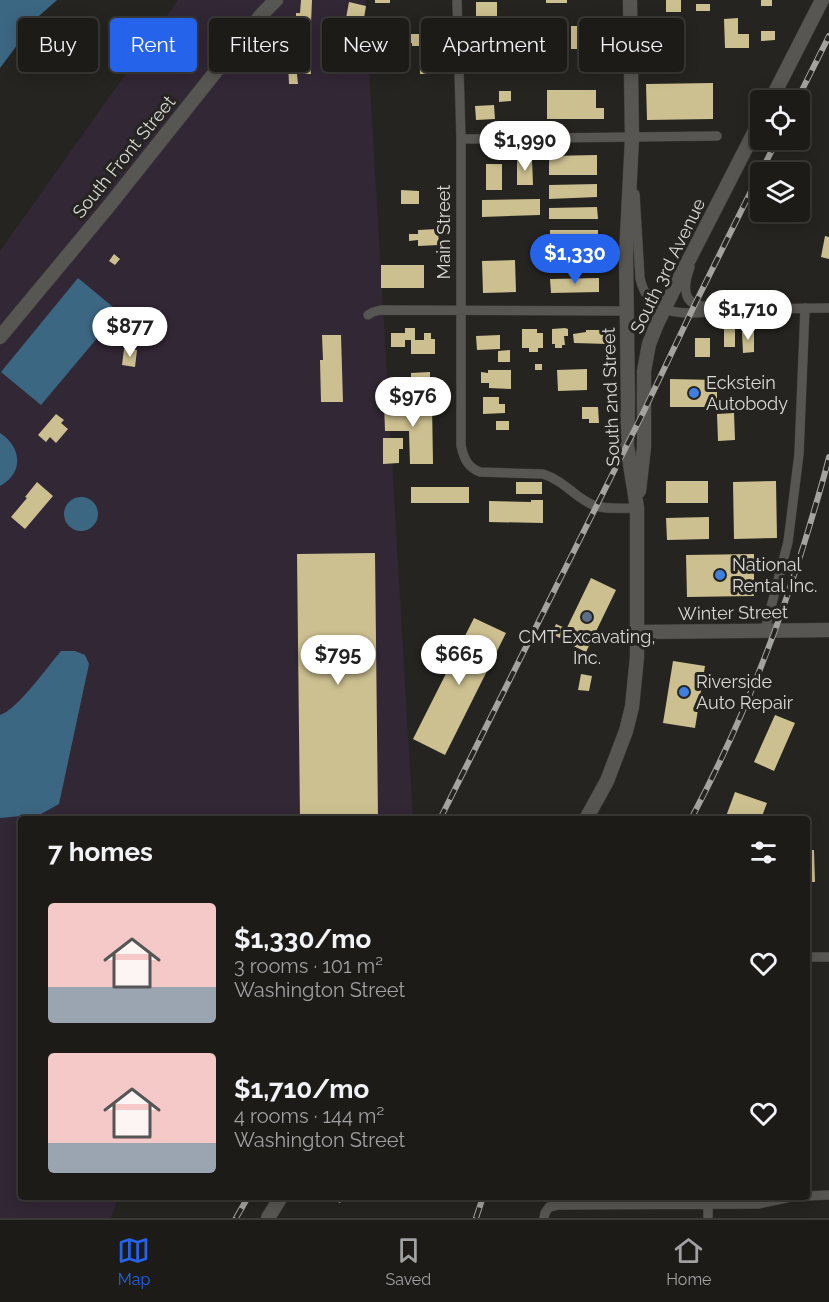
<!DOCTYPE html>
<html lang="en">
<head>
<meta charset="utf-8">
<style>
	body { margin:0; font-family:Raleway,sans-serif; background:#252421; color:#f1f3f6; height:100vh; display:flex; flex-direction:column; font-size:22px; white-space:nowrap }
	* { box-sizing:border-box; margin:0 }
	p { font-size:20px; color:#a0a1a2 }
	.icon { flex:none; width:33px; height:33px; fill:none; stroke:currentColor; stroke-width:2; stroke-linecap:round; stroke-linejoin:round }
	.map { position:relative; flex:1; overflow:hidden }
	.details { position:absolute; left:18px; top:816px; width:792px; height:384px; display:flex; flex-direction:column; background:#1c1b18; border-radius:6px; box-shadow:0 3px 15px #0003,0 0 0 2px #3a3937 }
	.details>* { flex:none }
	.top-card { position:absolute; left:18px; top:18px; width:794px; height:54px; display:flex; gap:12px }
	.tools { position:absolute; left:750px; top:90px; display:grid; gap:12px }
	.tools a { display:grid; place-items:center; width:60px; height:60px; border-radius:6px; background:#1c1b18; box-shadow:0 3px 15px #0003,0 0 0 2px #3a3937; font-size:30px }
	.price { position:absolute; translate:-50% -51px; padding:0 14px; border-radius:21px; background:#fff; color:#222; font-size:20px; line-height:39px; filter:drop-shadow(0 2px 3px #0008) }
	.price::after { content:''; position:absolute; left:50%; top:36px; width:18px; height:14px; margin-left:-9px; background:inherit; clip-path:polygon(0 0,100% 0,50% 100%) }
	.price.active { background:#2563eb; color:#fff }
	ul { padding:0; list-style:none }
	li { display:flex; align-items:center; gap:18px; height:150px; padding:0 30px }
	li span { display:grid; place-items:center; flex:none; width:168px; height:120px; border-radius:6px; color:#555 }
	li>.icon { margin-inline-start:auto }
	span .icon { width:72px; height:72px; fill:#fffc; stroke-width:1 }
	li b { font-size:26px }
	h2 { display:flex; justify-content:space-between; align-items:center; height:72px; padding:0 30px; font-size:26px }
	.tag { padding:0 21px; border-radius:6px; background:#1c1b18; box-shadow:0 3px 15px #0003,0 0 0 2px #3a3937; font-size:21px; line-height:54px }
	.tag.active { background:#2563eb; color:#fff }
	.dock { display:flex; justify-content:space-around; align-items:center; height:84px; border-top:2px solid #3a3937; background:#1c1b18; font-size:16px; color:#a0a1a2 }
	.dock a { display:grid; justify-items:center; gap:3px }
	.dock .active { color:#2563eb }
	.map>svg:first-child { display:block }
	.industrial { fill:#322735 }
	.water { fill:#3c6783 }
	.building { fill:#cdc090 }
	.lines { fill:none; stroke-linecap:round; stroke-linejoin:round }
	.street-casing { stroke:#3f3e3b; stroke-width:10 }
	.secondary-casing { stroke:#3f3e3b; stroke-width:15 }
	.street { stroke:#575652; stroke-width:9 }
	.secondary { stroke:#575652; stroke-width:14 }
	.rail-casing { stroke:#a3a3a0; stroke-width:6 }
	.rail { stroke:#252420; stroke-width:4; stroke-dasharray:11; stroke-linecap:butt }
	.shop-dot { fill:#3f7fe0; stroke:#252420; stroke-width:2 }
	.service-dot { fill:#5c6f8a; stroke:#252420; stroke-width:2 }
	.labels { text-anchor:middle; stroke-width:6; stroke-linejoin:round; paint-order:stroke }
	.street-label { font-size:18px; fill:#d9d9d6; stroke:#252420 }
	.poi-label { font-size:18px; fill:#d9d9d6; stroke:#252420; text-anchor:start }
</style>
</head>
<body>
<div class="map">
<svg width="829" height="1218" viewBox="0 0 829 1218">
	<rect width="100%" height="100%" fill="#252420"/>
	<path class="industrial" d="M178 0H365L413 819H21V1197H118L111 1218H0V251Z"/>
	<path class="water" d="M0 0H57L39 16 0 68Z
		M78 278 119 312 41 405 1 372Z
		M0 433C22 447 24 473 0 486Z
		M64 514a17 17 0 1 1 34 0a17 17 0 1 1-34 0Z
		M61 651H75L85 655 89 664 59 804 41 814 0 818V715C17 710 48 666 61 651Z"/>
	<path class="building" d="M301 0H312L311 24 296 23V13H300Z
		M375 0H390V3H375Z
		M546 0H567V3H546Z
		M666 0H681V12H666Z
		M761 0H772V6H761Z
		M349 2 366 6 364 18 358 17 357 22 346 18Z
		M476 2H497V16H476Z
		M696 4H710V11H696Z
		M738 18V34H749V48H725L724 19Z
		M571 26H594V49H571Z
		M426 31H437V45H434V46H412V43H405V34H426Z
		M761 31H775V40L761 41Z
		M669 35V43H673V52L655 53 654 36Z
		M296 61H310L311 74H297L298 84H289L288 63H296Z
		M420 61H439V74H420Z
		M713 83V119L647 120 646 84Z
		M547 90H596V108H604V119H547Z
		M499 91H511V101L499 102Z
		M494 105 495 119 476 120 475 106Z
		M597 155V175H549V156Z
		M517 159H532L533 185H517Z
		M486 164H502V190H486Z
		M597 184V197L549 199V185Z
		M401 190 419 191V204H401Z
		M540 199V215L482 217V200Z
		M597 207 598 219H549V208Z
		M438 229 439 245 418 246V240L409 241V234H418V230Z
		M550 230H598V243H550Z
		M825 236 829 237V259L821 257Z
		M599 252V263L550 264V253Z
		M114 254 120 259 115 265 109 261Z
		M515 260 516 292 483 293 482 261Z
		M381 265H424V288H381Z
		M599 278V292L551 293 550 279Z
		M724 325H735V347H724Z
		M405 328H415V340H424V333H431V339H435V354H411V340H405V347H391V333H405Z
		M565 328 568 329V336H564L565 345H562V348H555V344H552V329Z
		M522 329H537V333H543V348H538V352H529V348H522Z
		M743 329H752V332H754V352L743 353 742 332H743Z
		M586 330H608V344L574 343 573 334 586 332Z
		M322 335H341L343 402H321L320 360H323Z
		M500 335V349L477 350 476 336Z
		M695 338H710V357H695Z
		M124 349 137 350 135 367 122 365Z
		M510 350V362H498V351Z
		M535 364H542V370H535Z
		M587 369V390L558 391 557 370Z
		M488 370H511V389L489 388V383H481V372L488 373Z
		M430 372V382H433V392L418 393 417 383 421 382V381H411V373Z
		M670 379 717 380V407H670Z
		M483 397H499V404H505V413L483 414Z
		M432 403 433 464H410L409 431H385L384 404Z
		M582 407H598L599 423H589V419H582Z
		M734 413 735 440 718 441 717 414Z
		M56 414 64 420 61 423 68 429 56 443 50 437 46 442 38 435Z
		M496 421H509V430H496Z
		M383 438H403V449H399V463L383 464Z
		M666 481H708V503H666Z
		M776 481 777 538 734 539 733 482Z
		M37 482 53 496 25 529 11 517 27 498 25 497Z
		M516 482H542V494H516Z
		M411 487H469V503H411Z
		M531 500H543V523L489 522V501L531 502Z
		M709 517V539L667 540 666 518Z
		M375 553 378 819H300L297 554Z
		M754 554V596L687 597 686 555Z
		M591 578 616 590 586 652 561 640Z
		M474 618 506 633 445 755 413 739Z
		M556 624 565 628 560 638 552 634Z
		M673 661 705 666 695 728 663 723Z
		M581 674 592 676 589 691 578 690Z
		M775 715 795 723 774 771 754 762Z
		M735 792 767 803 761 819H725Z
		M807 850H814L815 882H807Z
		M330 1197H344L340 1203Z"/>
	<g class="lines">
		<g class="street-casing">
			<path id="street" d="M457 0 461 139V446C464 458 467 467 480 472L543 474C565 481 574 497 593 505 606 510 623 508 637 508
				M461 139 717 136
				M635 194 640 278C649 321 689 313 723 311L727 309 829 308
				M690 267C686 278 681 298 695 304 701 307 709 306 716 307
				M368 315 373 312 381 310 626 311
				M765 630 788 542 799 454 805 308
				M807 957H829
				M807 1196 829 1195
				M708 1204V1218
				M544 1218 545 1213 549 1207 558 1205 758 1204 791 1197"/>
		</g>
		<g class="secondary-casing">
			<path id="secondary" d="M771 100 822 0
				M0 337 108 207 248 31 263 13 276 0
				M639 491 644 447V371L649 344 657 324 676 285 760 121
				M638 632 829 630
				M586 819 607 781 626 731 632 707 637 657V508L627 445 628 402 626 256 632 138 630 0
				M268 1218 281 1197"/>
		</g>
		<use href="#street" class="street"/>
		<use href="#secondary" class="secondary"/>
		<g class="rail-casing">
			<path id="rail" d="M797 100 829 36
				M761 172 777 140
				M440 819 644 411 695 304 760 173
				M691 819C740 727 778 631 808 531 815 507 823 482 829 457
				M236 1218 248 1197
				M476 1218 483 1197"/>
		</g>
		<use href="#rail" class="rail"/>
	</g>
	<g class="shop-dot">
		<circle cx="694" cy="393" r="6"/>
		<circle cx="720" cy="575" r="6"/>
		<circle cx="684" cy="692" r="6"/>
	</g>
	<circle class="service-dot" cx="587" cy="617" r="6"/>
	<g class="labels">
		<g class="street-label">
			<text transform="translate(124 157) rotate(-51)" y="6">South Front Street</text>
			<text transform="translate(444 232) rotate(-90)" y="6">Main Street</text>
			<text transform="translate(668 266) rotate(-64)" y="6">South 3rd Avenue</text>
			<text transform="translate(611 397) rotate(-92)" y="6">South 2nd Street</text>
			<text transform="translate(733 613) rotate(-1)" y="6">Winter Street</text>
		</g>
		<g class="poi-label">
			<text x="706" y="389">Eckstein<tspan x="706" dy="21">Autobody</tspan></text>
			<text x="732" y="571">National<tspan x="732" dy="21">Rental Inc.</tspan></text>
			<text x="587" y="643" text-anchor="middle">CMT Excavating,<tspan x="587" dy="21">Inc.</tspan></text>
			<text x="696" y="688">Riverside<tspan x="696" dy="21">Auto Repair</tspan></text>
		</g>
	</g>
</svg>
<div class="tools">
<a><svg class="icon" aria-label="locate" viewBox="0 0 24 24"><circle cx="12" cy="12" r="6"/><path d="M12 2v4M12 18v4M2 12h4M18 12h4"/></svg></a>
<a><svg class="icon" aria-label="layers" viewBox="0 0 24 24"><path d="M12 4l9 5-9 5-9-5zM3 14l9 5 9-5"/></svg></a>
</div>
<b class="price" style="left:525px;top:172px">$1,990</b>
<b class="price active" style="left:575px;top:285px">$1,330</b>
<b class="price" style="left:748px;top:341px">$1,710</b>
<b class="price" style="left:130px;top:358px">$877</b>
<b class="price" style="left:413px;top:428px">$976</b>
<b class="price" style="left:338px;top:686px">$795</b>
<b class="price" style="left:459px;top:686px">$665</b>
<div class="top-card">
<a class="tag">Buy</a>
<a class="tag active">Rent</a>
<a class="tag">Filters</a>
<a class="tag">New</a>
<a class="tag">Apartment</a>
<a class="tag">House</a>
</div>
<section class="details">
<h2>7 homes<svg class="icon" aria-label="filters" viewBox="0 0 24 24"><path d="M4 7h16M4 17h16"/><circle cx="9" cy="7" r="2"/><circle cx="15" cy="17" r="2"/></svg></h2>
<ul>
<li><span style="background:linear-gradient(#f6c9c9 70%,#9aa5b1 0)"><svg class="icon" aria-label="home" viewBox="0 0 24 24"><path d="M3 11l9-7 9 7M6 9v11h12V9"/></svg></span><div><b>$1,330/mo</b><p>3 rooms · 101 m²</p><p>Washington Street</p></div><svg class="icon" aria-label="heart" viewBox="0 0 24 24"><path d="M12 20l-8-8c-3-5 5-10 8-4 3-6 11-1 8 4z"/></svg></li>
<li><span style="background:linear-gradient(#f6c9c9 75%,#9aa5b1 0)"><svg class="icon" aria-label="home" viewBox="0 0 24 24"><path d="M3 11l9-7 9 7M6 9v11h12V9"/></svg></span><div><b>$1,710/mo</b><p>4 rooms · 144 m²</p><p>Washington Street</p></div><svg class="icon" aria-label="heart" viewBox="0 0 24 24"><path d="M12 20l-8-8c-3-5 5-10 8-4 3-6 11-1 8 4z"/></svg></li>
</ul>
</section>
</div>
<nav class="dock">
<a class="active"><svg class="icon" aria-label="map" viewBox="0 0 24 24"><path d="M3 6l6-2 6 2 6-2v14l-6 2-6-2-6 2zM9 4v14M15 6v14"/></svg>Map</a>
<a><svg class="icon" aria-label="saved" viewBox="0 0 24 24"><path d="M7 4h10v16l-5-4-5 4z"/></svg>Saved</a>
<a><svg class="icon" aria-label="home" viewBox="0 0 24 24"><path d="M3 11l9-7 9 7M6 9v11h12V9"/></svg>Home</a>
</nav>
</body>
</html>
